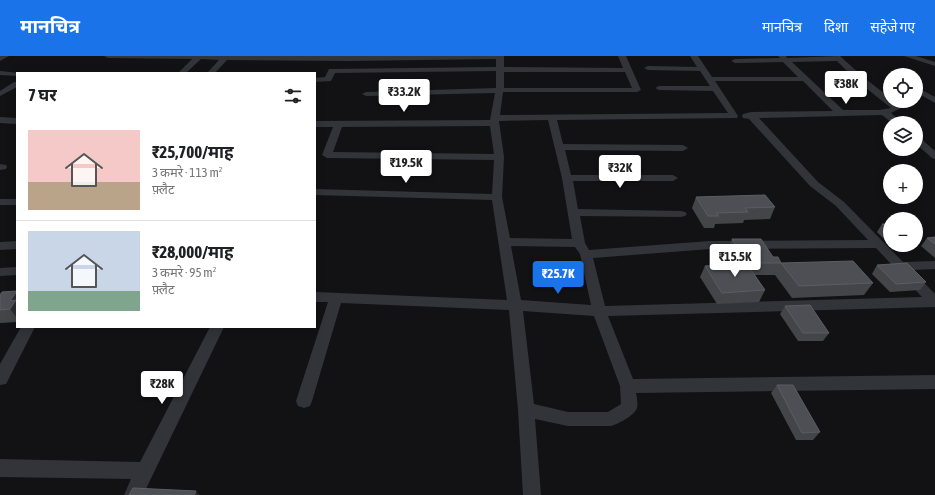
<!DOCTYPE html>
<html lang="hi">
<head>
<meta charset="utf-8">
<style>
	body { margin:0; font-family:"Asap Condensed","Noto Sans Devanagari",sans-serif; background:#f6f6f6; color:#202124; height:100vh; display:flex; flex-direction:column; font-size:15px; white-space:nowrap }
	* { box-sizing:border-box; margin:0 }
	p { font-size:13px; color:#757577 }
	.icon { flex:none; width:22px; height:22px; fill:none; stroke:currentColor; stroke-width:2; stroke-linecap:round; stroke-linejoin:round }
	.map { position:relative; flex:1; overflow:hidden }
	.details { position:absolute; left:16px; top:16px; width:300px; height:256px; display:flex; flex-direction:column; background:#fff; border-radius:0px; box-shadow:0 2px 10px #0003 }
	.details>* { flex:none }
	.tools { position:absolute; left:883px; top:12px; display:grid; gap:8px }
	.tools a { display:grid; place-items:center; width:40px; height:40px; border-radius:50%; background:#fff; box-shadow:0 2px 10px #0003; font-size:20px }
	.price { position:absolute; translate:-50% -34px; padding:0 9px; border-radius:4px; background:#fff; color:#222; font-size:13px; line-height:26px; filter:drop-shadow(0 1px 2px #0008) }
	.price::after { content:''; position:absolute; left:50%; top:24px; width:12px; height:9px; margin-left:-6px; background:inherit; clip-path:polygon(0 0,100% 0,50% 100%) }
	.price.current { background:#1a73e8; color:#fff }
	ul { padding:0; list-style:none }
	li { display:flex; align-items:center; gap:12px; height:100px; padding:0 12px }
	li+li { border-top:1px solid #e0e0e0 }
	li span { display:grid; place-items:center; flex:none; width:112px; height:80px; border-radius:0px; color:#555 }
	li>.icon { margin-inline-start:auto }
	span .icon { width:48px; height:48px; fill:#fffc; stroke-width:1 }
	li b { font-size:17px }
	h2 { display:flex; justify-content:space-between; align-items:center; height:48px; padding:0 12px; font-size:17px }
	header { display:flex; align-items:center; gap:24px; box-sizing:border-box; height:56px; padding:0 20px; background:#1a73e8; color:#fff }
	header strong { font-size:19px }
	nav { display:flex; gap:22px; margin-inline-start:auto; font-size:14px }
	.map>svg:first-child { display:block }
	.lines { fill:none; stroke-linecap:round; stroke-linejoin:round }
	.minor { fill:#323439; fill-rule:evenodd }
	.wall { fill:#434549 }
	.shaded-wall { fill:#2b2c2f }
	.building { fill:#4d4f55; stroke:#5b5d64 }
</style>
</head>
<body>
<header>
<strong>मानचित्र</strong>
<nav><a>मानचित्र</a><a>दिशा</a><a>सहेजे गए</a></nav>
</header>
<div class="map">
<svg width="935" height="439" viewBox="0 0 935 439">
	<rect width="100%" height="100%" fill="#121214"/>
	<g class="lines">
		<path class="minor" d="M0 0H9L0 5Z
			M104 0H504V11L623 12 618 0H626L641 34 637 36H503L500 59 728 57 713 35 659 34 655 32 659 30H710L700 15 648 14 644 12 648 10 697 11 690 0H698L712 21H798L783 6 735 7 731 5 735 3 780 2 778 0H786L787 2 840 0 862 20 890 42V45C895 45 899 48 901 52L891 57 903 67H892L882 59 759 62 818 126 844 146 903 206 935 205V213L912 214 935 238V251L608 260 633 323 935 319V333L636 337C637 341 638 348 637 352 634 360 618 368 611 370H568L535 363 541 439H523L518 354 509 254 341 247 312 345 310 350 304 352 298 350 296 345 328 246H315V236L507 244 492 144 315 139V133L492 138 494 104 327 102 322 99 333 71H315V65L490 64 495 37 366 40 362 38 366 36 496 32V15L335 17 331 25 315 26V22L325 21 329 13H332L496 11V3L348 5 227 4 215 17H207L219 4 201 3 186 17H178L192 3 108 2ZM837 5 856 24 891 52 879 54H843L792 6ZM504 16H625L632 32H504ZM715 25H803L833 55 751 56 743 58 742 60 743 62 749 63 810 130 836 150 868 184 710 185 589 194 585 187 580 160 681 161 685 160 687 158 685 156 681 155 578 153 573 125H673L678 122 673 119H571L565 94 683 95 688 92 683 89 563 88 557 64 737 62 738 60ZM548 64 562 122 572 183 510 182 502 141 504 101 499 65ZM490 70 494 98 333 96 342 71ZM511 190 575 191 580 198 591 249 521 244ZM876 192 922 241 605 250 593 202 710 193ZM523 255 594 260 620 330 621 348 608 356H568L534 348Z
			M904 0H916L935 6V10Z
			M0 15 20 17H17V20L0 19Z
			M14 26H17V31L0 40V35Z
			M916 31 935 41V47L916 36Z
			M0 61 17 62V68L0 67Z
			M916 80 919 81 935 95V103L932 102 916 88Z
			M0 108 6 109 7 111 6 113 0 114Z
			M0 143H17V149H0Z
			M17 185V193L0 194V186Z
			M17 211V219L0 220V212Z
			M21 271H35L6 328 0 329V308Z
			M210 271H224L143 439H124L131 423 0 421V403L140 406Z"/>
	</g>
	<path class="wall" d="M696 141 775 151 770 163 744 164 743 167 715 168 714 172H704L692 152Z
		M882 168H890V186H887L877 176Z
		M916 171 923 177 917 185H916Z
		M935 181V202L921 190 927 182Z
		M732 183 773 201 781 207 775 219H755L765 234 759 246 717 248 700 221 705 210 734 208 727 195Z
		M781 207 873 227 864 239 792 242 775 219Z
		M877 209 926 226 920 234 890 236 872 218Z
		M17 235V266L0 267V239Z
		M785 250 829 277 823 285H798L780 258Z
		M777 329 820 376 813 384H796L771 337Z"/>
	<path class="shaded-wall" d="M17 235V262L10 253V245Z
		M196 435 199 439H194Z"/>
	<path class="building" d="M765 139 775 151 745 152 748 156 716 157 719 160H708L696 141Z
		M882 168H890V176Z
		M916 171 923 177 916 178Z
		M935 181V188L927 182Z
		M732 183H761L773 201H778L781 207H746Z
		M853 205 873 227 799 230 781 207Z
		M746 207 765 234 722 237 705 210Z
		M907 207 926 226 896 228 877 209Z
		M17 235 10 245 16 244 10 253 0 254V239L2 236Z
		M810 249 829 277H803L785 250Z
		M777 329H793L820 376 802 377Z
		M133 432 196 435 194 439H129Z"/>
</svg>
<div class="tools">
<a><svg class="icon" aria-label="locate" viewBox="0 0 24 24"><circle cx="12" cy="12" r="6"/><path d="M12 2v4M12 18v4M2 12h4M18 12h4"/></svg></a>
<a><svg class="icon" aria-label="layers" viewBox="0 0 24 24"><path d="M12 4l9 5-9 5-9-5zM3 14l9 5 9-5"/></svg></a>
<a>+</a>
<a>−</a>
</div>
<b class="price" style="left:846px;top:49px">₹38K</b>
<b class="price" style="left:404px;top:57px">₹33.2K</b>
<b class="price" style="left:406px;top:128px">₹19.5K</b>
<b class="price" style="left:620px;top:133px">₹32K</b>
<b class="price" style="left:735px;top:222px">₹15.5K</b>
<b class="price current" style="left:558px;top:239px">₹25.7K</b>
<b class="price" style="left:162px;top:349px">₹28K</b>
<section class="details">
<h2>7 घर<svg class="icon" aria-label="filters" viewBox="0 0 24 24"><path d="M4 7h16M4 17h16"/><circle cx="9" cy="7" r="2"/><circle cx="15" cy="17" r="2"/></svg></h2>
<ul>
<li><span style="background:linear-gradient(#f6c9c9 65%,#b9a48a 0)"><svg class="icon" aria-label="home" viewBox="0 0 24 24"><path d="M3 11l9-7 9 7M6 9v11h12V9"/></svg></span><div><b>₹25,700/माह</b><p>3 कमरे · 113 m²</p><p>फ़्लैट</p></div></li>
<li><span style="background:linear-gradient(#c9d6e8 75%,#7fa58c 0)"><svg class="icon" aria-label="home" viewBox="0 0 24 24"><path d="M3 11l9-7 9 7M6 9v11h12V9"/></svg></span><div><b>₹28,000/माह</b><p>3 कमरे · 95 m²</p><p>फ़्लैट</p></div></li>
</ul>
</section>
</div>
</body>
</html>
